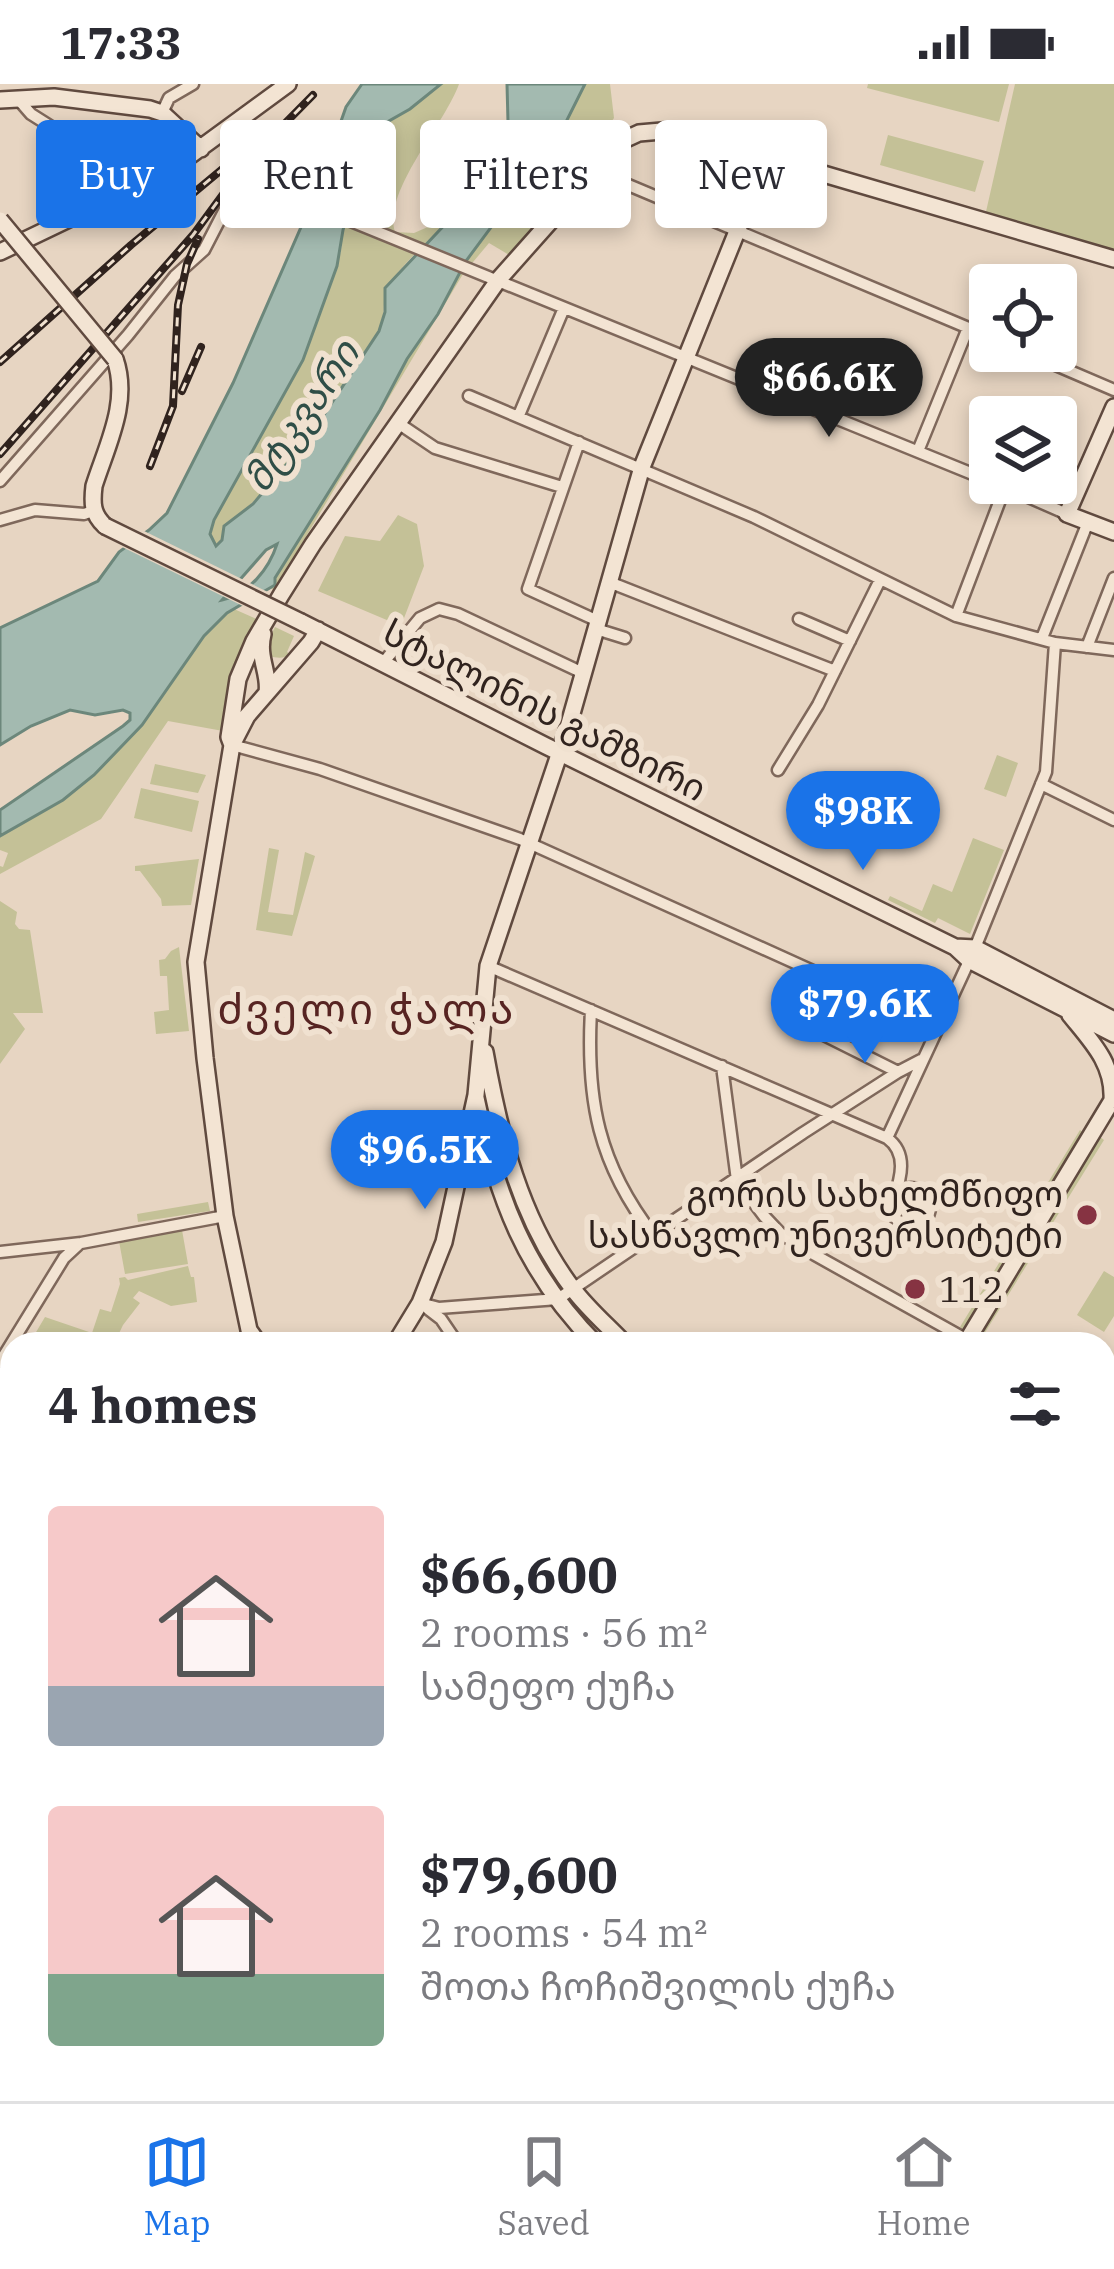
<!DOCTYPE html>
<html lang="en">
<head>
<meta charset="utf-8">
<style>
	body { margin:0; font-family:"IBM Plex Serif","Noto Sans Georgian",serif; background:#f2f2f3; color:#2b2b33; height:100vh; display:flex; flex-direction:column; font-size:45px; white-space:nowrap }
	* { box-sizing:border-box; margin:0 }
	p { font-size:39px; color:#7c7c81 }
	.icon { flex:none; width:66px; height:66px; fill:none; stroke:currentColor; stroke-width:2; stroke-linecap:round; stroke-linejoin:round }
	.map { position:relative; flex:1; overflow:hidden }
	.panel { position:absolute; left:0px; top:1248px; width:1116px; height:771px; display:flex; flex-direction:column; background:#fff; border-radius:36px 36px 0 0; box-shadow:0 6px 18px #0003 }
	.panel>* { flex:none }
	.top-card { position:absolute; left:36px; top:36px; width:1044px; height:108px; display:flex; gap:24px }
	.tools { position:absolute; left:969px; top:180px; display:grid; gap:24px }
	.tools a { display:grid; place-items:center; width:108px; height:108px; border-radius:12px; background:#fff; box-shadow:0 6px 18px #0003; font-size:60px }
	.price { position:absolute; translate:-50% -102px; padding:0 27px; border-radius:42px; background:#1a73e8; color:#fff; font-size:39px; line-height:78px; filter:drop-shadow(0 3px 6px #0008) }
	.price::after { content:''; position:absolute; left:50%; top:72px; width:36px; height:27px; margin-left:-18px; background:inherit; clip-path:polygon(0 0,100% 0,50% 100%) }
	.price.on { background:#222; color:#fff }
	ul { padding:0; list-style:none }
	li { display:flex; align-items:center; gap:36px; height:300px; padding:0 48px }
	li span { display:grid; place-items:center; flex:none; width:336px; height:240px; border-radius:12px; color:#555 }
	li>.icon { margin-inline-start:auto }
	span .icon { width:144px; height:144px; fill:#fffc; stroke-width:1 }
	li b { font-size:51px }
	h2 { display:flex; justify-content:space-between; align-items:center; height:144px; padding:0 48px; font-size:51px }
	.chip { padding:0 42px; border-radius:12px; background:#fff; box-shadow:0 6px 18px #0003; font-size:42px; line-height:108px }
	.chip.on { background:#1a73e8; color:#fff }
	.status { display:flex; justify-content:space-between; align-items:center; height:84px; padding:0 60px; background:#fff; direction:ltr }
	.status svg { height:33px; fill:currentColor }
	.tabs { display:flex; justify-content:space-around; align-items:center; height:168px; border-top:3px solid #e1e1e2; background:#fff; font-size:33px; color:#7c7c81 }
	.tabs a { display:grid; justify-items:center; gap:6px }
	.tabs .on { color:#1a73e8 }
	.map>svg:first-child { display:block }
	.green { fill:#c4c197 }
	.water { fill:#a3bab0; stroke:#6c877b; stroke-width:3; fill-rule:evenodd }
	.pier { fill:#e7d5c2 }
	.lines { fill:none; stroke-linecap:round; stroke-linejoin:round }
	.street-casing { stroke:#7f685b; stroke-width:15 }
	.secondary-casing { stroke:#604a3f; stroke-width:20 }
	.street { stroke:#f3e4d3; stroke-width:10 }
	.secondary { stroke:#f3e4d3; stroke-width:15 }
	.rail-casing { stroke:#30231e; stroke-width:8 }
	.rail { stroke:#f0e1d0; stroke-width:3; stroke-dasharray:9; stroke-linecap:butt }
	.secondary-bridge-casing { stroke:#604a3f; stroke-width:20; stroke-linecap:butt }
	.secondary-bridge { stroke:#f3e4d3; stroke-width:15 }
	.poi-dot { fill:#863342; stroke:#f0e1d0; stroke-width:4.5 }
	.labels { text-anchor:middle; stroke-width:12; stroke-linejoin:round; paint-order:stroke }
	.street-label { font-size:36px; fill:#30231e; stroke:#f0e1d0 }
	.poi-label { font-size:36px; fill:#30231e; stroke:#f0e1d0; text-anchor:end }
	.water-label { font-size:39px; font-style:italic; fill:#2f4e47; stroke:#f0e1d0 }
	.quarter-label { font-size:42px; letter-spacing:3px; fill:#572422; stroke:#f0e1d0 }
</style>
</head>
<body>
<div class="status"><b>17:33</b><svg viewBox="0 0 49 12"><path d="M0 12V9h3v3zM5 12V6h3v6zM10 12V3h3v9zM15 12V0h3v12zM26 1h20v11H26zM47 4h2v5h-2z"/></svg></div>
<div class="map">
<svg width="1114" height="2017" viewBox="0 0 1114 2017">
	<rect width="100%" height="100%" fill="#e7d5c2"/>
	<path class="green" d="M441 0H459C445 40 382 108 395 148L414 149 453 132C436 150 393 187 386 208 382 221 386 233 379 247 332 318 289 392 222 446V456L218 462H214L210 450 214 436 303 276 341 167 343 146 364 71 372 53 382 41 410 25Z
		M585 0H610L614 34 514 174 489 159 463 190 274 506 270 504 275 501V494L380 326 407 275 438 229 466 177 559 52Z
		M868 0H1009L999 38 867 4Z
		M1015 0H1114V170L985 132Z
		M888 51 984 77 975 108 880 81Z
		M398 431 417 440 424 482 401 542 318 507 345 452 380 457Z
		M234 525 261 537 230 590 223 647 168 637 101 735 0 790V782L3 783 8 769 0 766V752C57 722 106 687 146 635 174 599 195 552 234 525Z
		M275 543 294 552 287 568 290 570C285 575 276 574 270 572L265 563Z
		M997 671 1018 679 1006 713 984 705Z
		M155 680 206 691 198 709 150 700Z
		M141 704 199 717 192 748 134 734Z
		M973 754 1004 766 970 850 938 834 935 839 888 816 890 812 922 827 933 800 952 808Z
		M269 764 279 766 268 828 293 831 305 768 315 772 292 852 256 846Z
		M199 775 191 821 162 822 161 815 140 787H135V782Z
		M0 817 17 828 15 840 19 845 30 846 43 929H13L25 945 0 980Z
		M179 863 189 947 156 950 154 928 169 926 167 892H160L159 876 165 875 171 867Z
		M1080 1046 1084 1049 963 1245 960 1243Z
		M1100 1053 1104 1056 981 1255 978 1253Z
		M208 1118 210 1127 138 1138 137 1130Z
		M182 1146 188 1180 125 1190 119 1157Z
		M188 1182 191 1193H194L197 1218 171 1222 139 1207 133 1214 140 1219 123 1241 114 1260H29L45 1233 92 1249 100 1225 111 1228 120 1200 119 1194 125 1193 128 1196Z
		M1104 1187 1114 1193V1232L1104 1248 1077 1231Z
		M12 1529V1609H0V1549Z"/>
	<path class="water" d="M362 0H441L410 25 382 41 372 53 364 71 343 146 337 182 303 276 214 436 210 450 216 462 222 456 224 442 253 420 308 355 379 247 385 228V204L453 132 485 111 496 99 508 38 507 0H585L559 52 466 177 438 230 407 275 380 326 275 494V501L227 529 204 552 142 641 94 691 63 716 0 752V726L123 642 130 636V629L123 626 95 631 70 626 31 642 0 661V544L98 497 119 468 149 446 167 429 233 299 315 111 346 23ZM277 460C269 485 249 510 222 516L266 466Z"/>
	<path class="pier" d="M140 445 272 510 247 524 118 461Z"/>
	<g class="lines">
		<g class="street-casing">
			<path id="street" d="M18 15 31 30 140 99
				M162 29 169 14 193 0
				M595 87 990 253
				M1023 267 1114 306
				M469 312 754 433 956 532 1055 559 1114 566
				M519 331 564 224
				M398 339 435 364 562 403
				M579 358 528 505 598 537
				M918 367 968 244
				M0 397 128 251 175 192 204 166 235 106 245 94 990 397
				M999 400 1067 430
				M0 436 35 426 84 430 93 427
				M609 498 835 587
				M956 532 1005 403
				M799 535 850 557
				M596 545 625 554
				M1042 554 1088 438
				M1087 563 1114 494
				M383 579 420 534 439 525 458 530 583 589
				M232 661 320 685 520 755 835 897 836 906 816 947 898 988
				M778 686 818 621 880 496
				M1041 700 1114 736
				M488 882 887 1054C908 1069 901 1093 894 1115
				M591 926C586 1016 598 1080 654 1152
				M722 982 737 1096 764 1132 780 1149 815 1171 971 1258
				M887 1054 975 864 1046 688 1055 559
				M892 1123a19 19 0 1 1 38 0a19 19 0 1 1-38 0Z
				M0 1168 81 1159 225 1132
				M420 1219 439 1224 558 1215 803 1049 898 988 921 976
				M428 1225 441 1235 458 1260
				M0 1278 64 1174 78 1161
				M1104 1336 1114 1342
				M1104 1461 1114 1444
				M0 1465 12 1471
				M1104 1746 1114 1729
				M0 1887 12 1888
				M1104 1931 1114 1914
				M1004 2007 1018 2017
				M162 2017 164 2007
				M821 2017 823 2007
				M955 2017 959 2007
				M1052 2017 1058 2007"/>
		</g>
		<g class="secondary-casing">
			<path id="secondary" d="M0 16 54 13 150 25 162 29 201 65
				M0 168 169 87 288 0
				M1114 323 1067 430 1114 448
				M105 442C92 430 92 419 94 402 107 361 130 318 115 275
				M301 538 546 662 955 863 969 876 1114 950
				M263 550C257 573 270 590 267 608
				M232 661 229 653 238 595 254 557 281 511 313 460 499 195 595 87 615 60 639 49 673 46 1114 175
				M955 863 975 864 1114 936
				M1070 931C1092 958 1114 980 1112 1016
				M485 968C500 1052 520 1135 573 1205 588 1225 608 1242 625 1260
				M476 1014C496 1111 525 1189 596 1260
				M259 1260 249 1246 225 1132 205 974 196 878 232 661 247 632 311 558 318 546
				M395 1260 420 1219 444 1158 476 1011 488 882 567 647 642 383 767 73
				M965 1260 1114 1013
				M1104 1554 1114 1559
				M1104 1575 1114 1580
				M0 1811 12 1788
				M1104 1866 1114 1872
				M0 1976 12 1978
				M206 2007 284 2017
				M436 2017 438 2007
				M469 2017 471 2007"/>
		</g>
		<use href="#street" class="street"/>
		<use href="#secondary" class="secondary"/>
		<g class="rail-casing">
			<path id="rail" d="M0 278 131 161 238 72
				M182 307 201 263
				M0 370 193 151 246 79 313 11
				M150 382 173 322 178 221 187 180 198 155"/>
		</g>
		<use href="#rail" class="rail"/>
		<g class="secondary-bridge-casing">
			<path id="secondary-bridge" d="M0 136 115 275
				M105 442 301 538"/>
		</g>
		<use href="#secondary-bridge" class="secondary-bridge"/>
	</g>
	<g class="poi-dot">
		<circle cx="1087" cy="1131" r="12"/>
		<circle cx="915" cy="1205" r="12"/>
	</g>
	<g class="labels">
		<g class="street-label">
			<text transform="translate(545 626) rotate(27)" y="13">სტალინის გამზირი</text>
		</g>
		<g class="poi-label">
			<text x="1063" y="1123">გორის სახელმწიფო<tspan x="1063" dy="41">სასწავლო უნივერსიტეტი</tspan></text>
			<text x="939" y="1218" text-anchor="start">112</text>
		</g>
		<g class="water-label">
			<text transform="translate(301 332) rotate(-56)" y="14">მტკვარი</text>
		</g>
		<g class="quarter-label">
			<text x="367" y="940">ძველი ჭალა</text>
		</g>
	</g>
</svg>
<div class="tools">
<a><svg class="icon" aria-label="locate" viewBox="0 0 24 24"><circle cx="12" cy="12" r="6"/><path d="M12 2v4M12 18v4M2 12h4M18 12h4"/></svg></a>
<a><svg class="icon" aria-label="layers" viewBox="0 0 24 24"><path d="M12 4l9 5-9 5-9-5zM3 14l9 5 9-5"/></svg></a>
</div>
<b class="price on" style="left:829px;top:356px">$66.6K</b>
<b class="price" style="left:863px;top:789px">$98K</b>
<b class="price" style="left:865px;top:982px">$79.6K</b>
<b class="price" style="left:425px;top:1128px">$96.5K</b>
<div class="top-card">
<a class="chip on">Buy</a>
<a class="chip">Rent</a>
<a class="chip">Filters</a>
<a class="chip">New</a>
</div>
<section class="panel">
<h2>4 homes<svg class="icon" aria-label="filters" viewBox="0 0 24 24"><path d="M4 7h16M4 17h16"/><circle cx="9" cy="7" r="2"/><circle cx="15" cy="17" r="2"/></svg></h2>
<ul>
<li><span style="background:linear-gradient(#f6c9c9 75%,#9aa5b1 0)"><svg class="icon" aria-label="home" viewBox="0 0 24 24"><path d="M3 11l9-7 9 7M6 9v11h12V9"/></svg></span><div><b>$66,600</b><p>2 rooms · 56 m²</p><p>სამეფო ქუჩა</p></div></li>
<li><span style="background:linear-gradient(#f6c9c9 70%,#7fa58c 0)"><svg class="icon" aria-label="home" viewBox="0 0 24 24"><path d="M3 11l9-7 9 7M6 9v11h12V9"/></svg></span><div><b>$79,600</b><p>2 rooms · 54 m²</p><p>შოთა ჩოჩიშვილის ქუჩა</p></div></li>
</ul>
</section>
</div>
<nav class="tabs">
<a class="on"><svg class="icon" aria-label="map" viewBox="0 0 24 24"><path d="M3 6l6-2 6 2 6-2v14l-6 2-6-2-6 2zM9 4v14M15 6v14"/></svg>Map</a>
<a><svg class="icon" aria-label="saved" viewBox="0 0 24 24"><path d="M7 4h10v16l-5-4-5 4z"/></svg>Saved</a>
<a><svg class="icon" aria-label="home" viewBox="0 0 24 24"><path d="M3 11l9-7 9 7M6 9v11h12V9"/></svg>Home</a>
</nav>
</body>
</html>
